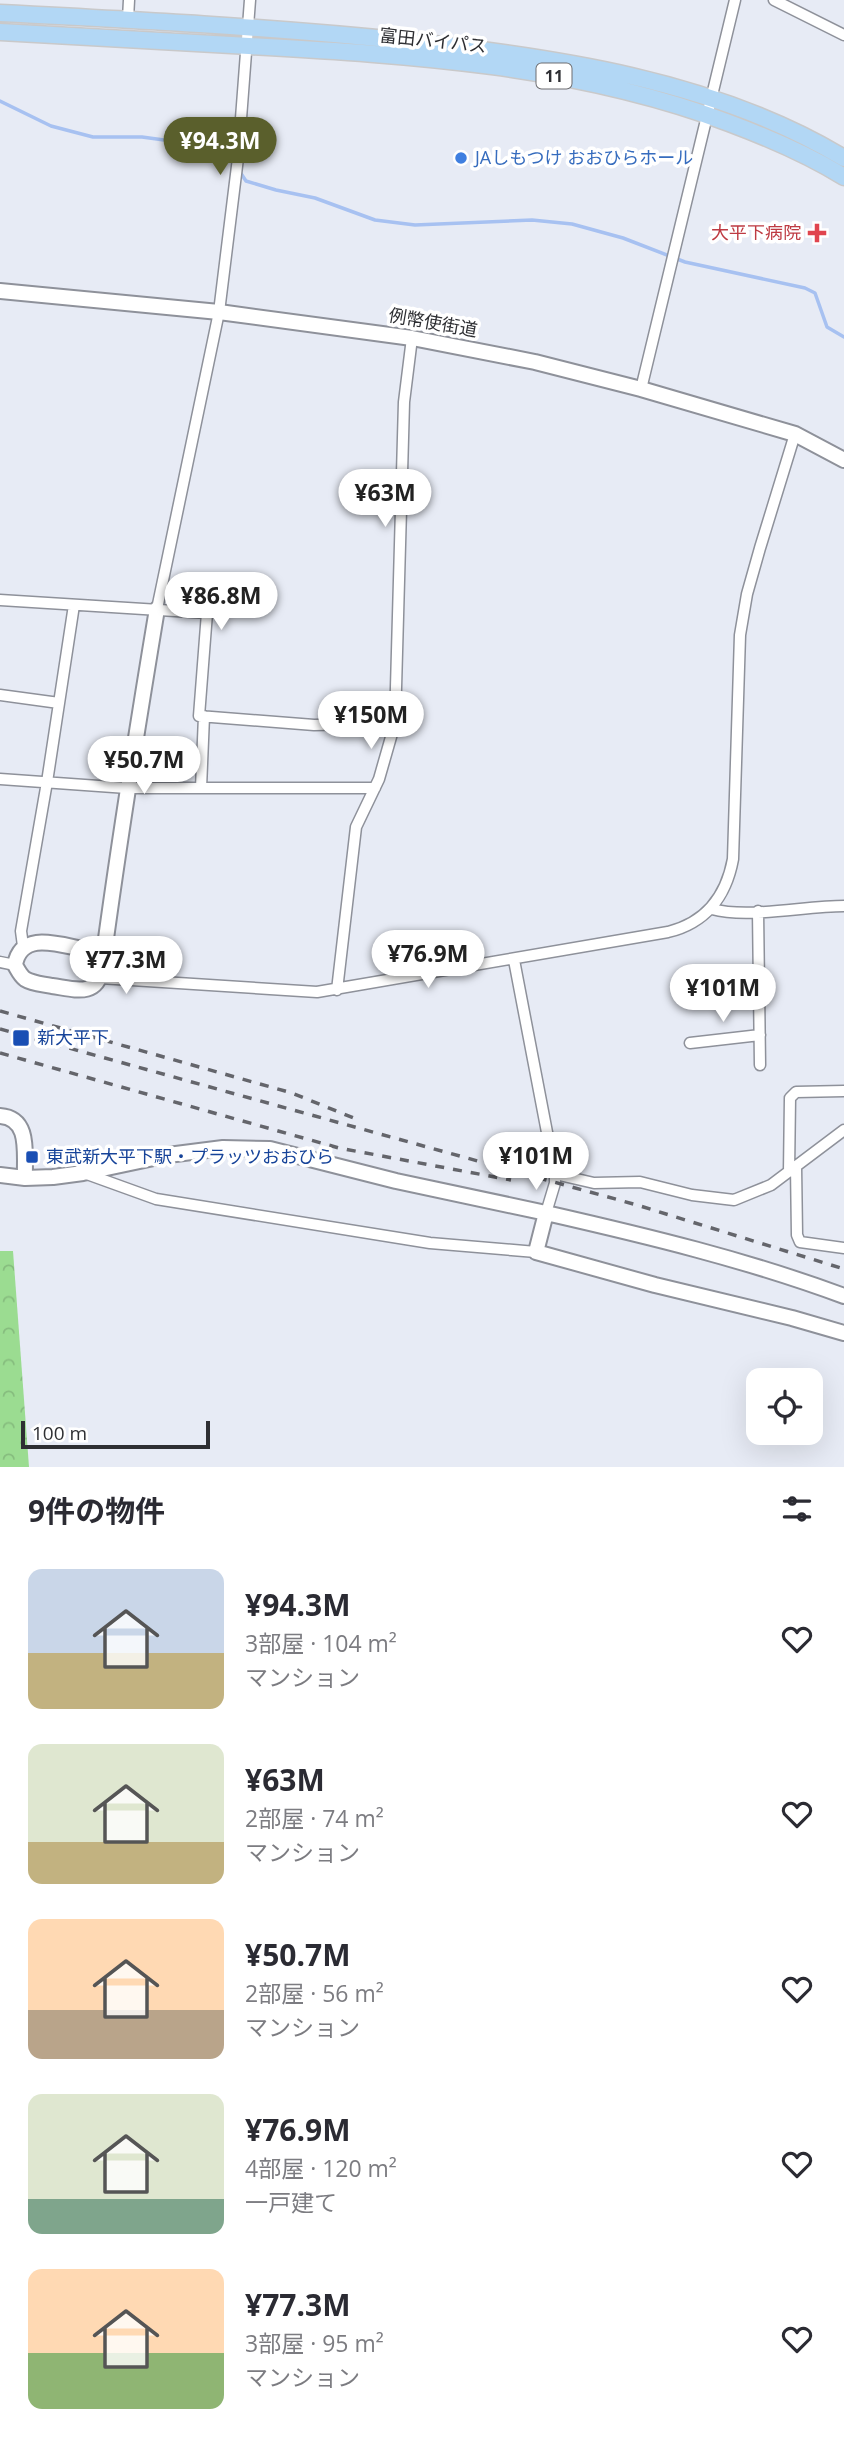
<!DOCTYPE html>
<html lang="ja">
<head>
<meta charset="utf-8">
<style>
	body { margin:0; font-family:"Open Sans","Noto Sans JP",sans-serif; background:#f7f7f7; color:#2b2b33; height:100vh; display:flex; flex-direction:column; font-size:26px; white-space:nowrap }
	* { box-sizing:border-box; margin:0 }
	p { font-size:23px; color:#7c7c81 }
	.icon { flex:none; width:38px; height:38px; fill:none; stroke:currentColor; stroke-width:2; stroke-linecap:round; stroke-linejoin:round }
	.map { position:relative; height:1467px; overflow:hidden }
	.panel { display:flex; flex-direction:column; background:#fff; flex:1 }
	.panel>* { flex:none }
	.tools { position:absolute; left:746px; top:1368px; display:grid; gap:14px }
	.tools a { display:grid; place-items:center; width:77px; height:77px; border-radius:14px; background:#fff; box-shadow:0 7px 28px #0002; font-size:35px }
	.scale { position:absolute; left:21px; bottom:18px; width:189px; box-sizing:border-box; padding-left:7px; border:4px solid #2e2f33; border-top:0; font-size:19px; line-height:24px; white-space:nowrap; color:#2e2f33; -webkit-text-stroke:5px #fff; paint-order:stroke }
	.price { position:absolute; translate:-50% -60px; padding:0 16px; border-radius:24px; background:#fff; color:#222; font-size:23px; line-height:46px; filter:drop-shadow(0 2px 4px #0008) }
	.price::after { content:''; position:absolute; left:50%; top:42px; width:21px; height:16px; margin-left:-10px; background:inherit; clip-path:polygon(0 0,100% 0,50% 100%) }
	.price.on { background:#5a5f2c; color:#fff }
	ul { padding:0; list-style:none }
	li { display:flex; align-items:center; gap:21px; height:175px; padding:0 28px }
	li span { display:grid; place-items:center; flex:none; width:196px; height:140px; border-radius:14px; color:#555 }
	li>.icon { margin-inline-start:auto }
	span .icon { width:84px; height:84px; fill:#fffc; stroke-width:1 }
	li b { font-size:30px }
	h2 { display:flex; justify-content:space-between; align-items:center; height:84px; padding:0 28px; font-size:30px }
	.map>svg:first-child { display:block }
	.forest { fill:url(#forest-crowns) }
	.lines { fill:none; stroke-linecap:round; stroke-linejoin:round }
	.stream { stroke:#a7c1f1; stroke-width:3.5 }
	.street-casing { stroke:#8e919a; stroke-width:13 }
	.secondary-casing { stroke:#8e919a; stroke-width:18 }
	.primary-casing { stroke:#c9c9ca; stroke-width:19 }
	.street { stroke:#fff; stroke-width:10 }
	.secondary { stroke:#fff; stroke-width:14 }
	.primary { stroke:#b2d7f5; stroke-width:16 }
	.rail { stroke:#64656b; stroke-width:3.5; stroke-dasharray:9 9; stroke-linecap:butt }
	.shop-dot { fill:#3f7fe0; stroke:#fff; stroke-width:2.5 }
	.health-dot { fill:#e0444e; stroke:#fff; stroke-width:2.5 }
	.transit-dot { fill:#1a4fb4; stroke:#fff; stroke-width:2.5 }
	.labels { text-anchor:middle; stroke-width:7; stroke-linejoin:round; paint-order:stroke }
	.shield { fill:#fff; stroke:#6d6d70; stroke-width:2 }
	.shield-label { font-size:16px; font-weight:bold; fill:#2e2f33 }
	.street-label { font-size:18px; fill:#2e2f33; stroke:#fff }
	.shop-label { font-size:18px; fill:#366cbe; stroke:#fff; text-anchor:start }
	.health-label { font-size:18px; fill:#be3a42; stroke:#fff; text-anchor:end }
	.transit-label { font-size:18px; fill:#164399; stroke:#fff; text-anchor:start }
</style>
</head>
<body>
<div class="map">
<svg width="844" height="1467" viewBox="0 0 844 1467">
	<defs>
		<pattern id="forest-crowns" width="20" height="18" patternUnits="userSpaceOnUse" patternTransform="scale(1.75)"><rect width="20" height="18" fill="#9bdc91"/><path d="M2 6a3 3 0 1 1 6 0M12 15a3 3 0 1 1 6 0" fill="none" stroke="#86bd7e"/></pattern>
	</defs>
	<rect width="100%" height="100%" fill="#e7ebf5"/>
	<path class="forest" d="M0 1251H13L29 1467H0Z"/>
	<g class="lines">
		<path class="stream" d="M0 101 51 126 93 137H142L164 140 230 158 235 165
			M240 172 246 181 276 190 315 198 375 220 415 225 532 220 572 224 623 238 685 262 805 288 815 293 827 327 844 337"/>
		<g class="street-casing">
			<path id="street" d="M774 0 844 35
				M128 19 129 0
				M641 389 735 0
				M0 600 207 613 199 716 314 725 395 723
				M157 609 219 312 238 158 250 0
				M0 695 59 703
				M0 779 127 788H375
				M201 788 204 716
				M712 909C748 919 804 906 844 906
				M758 911 760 1065
				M23 946 21 931 47 782 74 605
				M514 960 555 1174 594 1183 640 1182 692 1195 734 1200 771 1185 844 1130
				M0 962 15 965
				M100 978 317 992 668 932C705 923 726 897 733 859L740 635 747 594 760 548 795 434
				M337 990 356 827 379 779 395 723 404 402 412 338
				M690 1043 760 1035
				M796 1166 797 1235 800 1242 844 1248
				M789 1172 790 1098 796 1092 844 1091
				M84 1173 156 1199 430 1243 536 1252
				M546 1213 555 1183V1174"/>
		</g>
		<g class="secondary-casing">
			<path id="secondary" d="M0 291 219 312 412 338 535 362 641 389 795 434 844 460
				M102 968 94 955 88 950C62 946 21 929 15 965 18 970 20 975 25 979 33 984 43 984 52 986 74 989 97 998 102 968 118 848 137 729 157 609
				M0 1116C31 1118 24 1154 25 1178
				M0 1175 25 1178 53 1177 83 1173 168 1155 223 1148 270 1149 396 1181 546 1213 536 1252 655 1285 792 1318 844 1333
				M546 1213C647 1236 747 1260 844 1296"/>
		</g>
		<g class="primary-casing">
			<path id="primary" d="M0 13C136 20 272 27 407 41 554 57 715 80 844 158
				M0 32C83 36 166 41 249 46 411 55 575 65 729 123 769 138 807 154 844 177"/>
		</g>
		<use href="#street" class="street"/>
		<use href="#secondary" class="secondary"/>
		<use href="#primary" class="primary"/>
		<path class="rail" d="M0 1011 292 1093 361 1121
			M0 1029 637 1205 844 1269
			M0 1053 339 1148 511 1180"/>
	</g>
	<circle class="shop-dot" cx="461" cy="158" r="7"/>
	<path class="health-dot" d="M813.5 222.5h7v7h7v7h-7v7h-7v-7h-7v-7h7z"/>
	<g class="transit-dot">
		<rect x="12" y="1029" width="18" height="18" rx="3.5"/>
		<rect x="25" y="1150" width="14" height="14" rx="3.5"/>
	</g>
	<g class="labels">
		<rect class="shield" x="536.5" y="63.5" width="35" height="25" rx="5"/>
		<g class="shield-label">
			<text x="554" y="82">11</text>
		</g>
		<g class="street-label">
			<text transform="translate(433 41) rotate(6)" y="6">富田バイパス</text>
			<text transform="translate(433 323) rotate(10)" y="6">例幣使街道</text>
		</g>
		<g class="shop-label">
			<text x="475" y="164">JAしもつけ おおひらホール</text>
		</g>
		<g class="health-label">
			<text x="801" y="239">大平下病院</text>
		</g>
		<g class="transit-label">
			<text x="37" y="1044">新大平下</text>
			<text x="46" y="1163">東武新大平下駅・プラッツおおひら</text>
		</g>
	</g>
</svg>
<div class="tools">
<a><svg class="icon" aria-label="locate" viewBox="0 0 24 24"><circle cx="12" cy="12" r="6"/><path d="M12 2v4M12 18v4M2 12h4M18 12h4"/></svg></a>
</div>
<div class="scale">100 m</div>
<b class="price on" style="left:220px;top:177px">¥94.3M</b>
<b class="price" style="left:385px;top:529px">¥63M</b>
<b class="price" style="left:221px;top:632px">¥86.8M</b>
<b class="price" style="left:371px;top:751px">¥150M</b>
<b class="price" style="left:144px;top:796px">¥50.7M</b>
<b class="price" style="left:428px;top:990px">¥76.9M</b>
<b class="price" style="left:126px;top:996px">¥77.3M</b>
<b class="price" style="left:723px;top:1024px">¥101M</b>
<b class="price" style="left:536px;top:1192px">¥101M</b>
</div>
<section class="panel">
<h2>9件の物件<svg class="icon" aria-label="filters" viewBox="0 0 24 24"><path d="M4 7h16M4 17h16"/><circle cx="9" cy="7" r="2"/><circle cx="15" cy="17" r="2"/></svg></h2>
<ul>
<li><span style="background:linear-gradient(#c9d6e8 60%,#c2b280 0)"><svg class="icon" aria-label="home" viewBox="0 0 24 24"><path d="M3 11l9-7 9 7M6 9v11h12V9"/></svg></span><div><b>¥94.3M</b><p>3部屋 · 104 m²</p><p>マンション</p></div><svg class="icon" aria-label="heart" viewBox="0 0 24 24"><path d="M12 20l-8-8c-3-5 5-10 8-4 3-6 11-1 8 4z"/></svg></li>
<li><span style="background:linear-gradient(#dfe7d0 70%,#c2b280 0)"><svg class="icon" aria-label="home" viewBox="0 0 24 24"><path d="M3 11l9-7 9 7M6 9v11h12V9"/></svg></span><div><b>¥63M</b><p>2部屋 · 74 m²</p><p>マンション</p></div><svg class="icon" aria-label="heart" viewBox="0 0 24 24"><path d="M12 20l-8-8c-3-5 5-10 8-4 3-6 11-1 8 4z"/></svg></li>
<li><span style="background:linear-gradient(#ffd9b3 65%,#b9a48a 0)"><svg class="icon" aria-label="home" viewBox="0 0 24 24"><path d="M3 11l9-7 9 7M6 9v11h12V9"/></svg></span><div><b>¥50.7M</b><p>2部屋 · 56 m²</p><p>マンション</p></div><svg class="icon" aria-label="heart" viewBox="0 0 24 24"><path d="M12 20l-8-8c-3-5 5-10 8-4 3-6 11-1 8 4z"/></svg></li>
<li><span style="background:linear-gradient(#dfe7d0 75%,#7fa58c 0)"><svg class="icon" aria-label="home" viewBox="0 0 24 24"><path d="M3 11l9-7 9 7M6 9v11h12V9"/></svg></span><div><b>¥76.9M</b><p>4部屋 · 120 m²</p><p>一戸建て</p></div><svg class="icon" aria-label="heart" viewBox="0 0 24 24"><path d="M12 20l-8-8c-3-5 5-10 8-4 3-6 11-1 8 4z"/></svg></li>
<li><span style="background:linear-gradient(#ffd9b3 60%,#8fb573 0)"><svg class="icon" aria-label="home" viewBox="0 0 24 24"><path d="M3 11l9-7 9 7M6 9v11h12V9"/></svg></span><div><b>¥77.3M</b><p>3部屋 · 95 m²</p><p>マンション</p></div><svg class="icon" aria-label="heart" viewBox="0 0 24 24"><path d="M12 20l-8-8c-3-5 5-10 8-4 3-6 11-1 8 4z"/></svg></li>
</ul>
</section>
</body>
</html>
